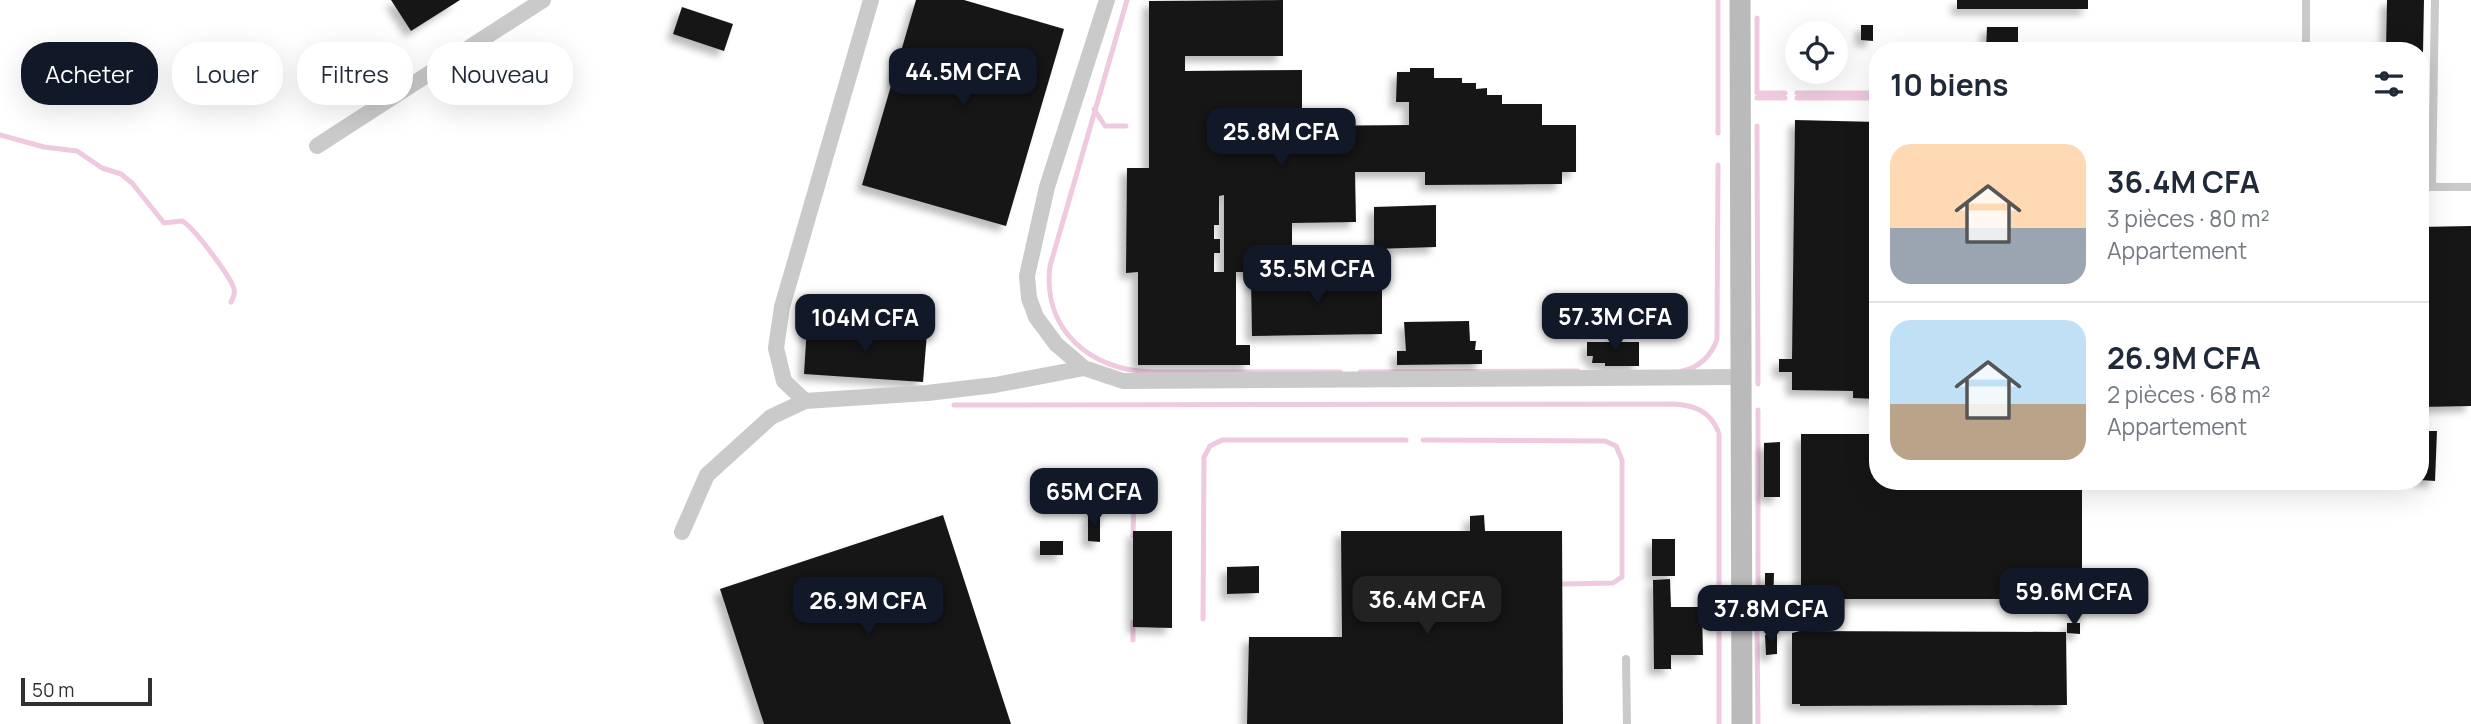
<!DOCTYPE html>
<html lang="fr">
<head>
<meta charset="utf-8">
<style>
	body { margin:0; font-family:Manrope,sans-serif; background:#f6f6f7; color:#1f2937; height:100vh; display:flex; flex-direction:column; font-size:26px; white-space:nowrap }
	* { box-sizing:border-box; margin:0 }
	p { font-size:23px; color:#747a83 }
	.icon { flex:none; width:38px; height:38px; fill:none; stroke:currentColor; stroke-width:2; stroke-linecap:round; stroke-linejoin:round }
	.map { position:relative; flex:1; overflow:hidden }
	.details { position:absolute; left:1869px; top:42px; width:560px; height:448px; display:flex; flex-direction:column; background:#fff; border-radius:28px; box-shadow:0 7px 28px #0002 }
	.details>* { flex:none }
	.guide { position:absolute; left:21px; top:42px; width:665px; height:63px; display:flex; gap:14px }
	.controls { position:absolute; left:1785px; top:21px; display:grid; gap:14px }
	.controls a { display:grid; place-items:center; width:63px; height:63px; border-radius:50%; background:#fff; box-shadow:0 7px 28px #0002; font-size:35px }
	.scale { position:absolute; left:21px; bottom:18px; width:131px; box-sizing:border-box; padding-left:7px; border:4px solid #303030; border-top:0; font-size:19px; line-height:24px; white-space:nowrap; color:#303030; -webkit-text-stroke:5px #fff; paint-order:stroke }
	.price { position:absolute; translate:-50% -60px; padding:0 16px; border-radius:14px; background:#111827; color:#fff; font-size:23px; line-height:46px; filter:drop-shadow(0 2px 4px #0008) }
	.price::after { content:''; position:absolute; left:50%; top:42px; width:21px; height:16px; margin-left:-10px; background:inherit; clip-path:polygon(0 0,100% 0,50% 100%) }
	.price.selected { background:#222; color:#fff }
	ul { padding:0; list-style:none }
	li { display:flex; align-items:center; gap:21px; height:175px; padding:0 21px }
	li+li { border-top:2px solid #e0e1e3 }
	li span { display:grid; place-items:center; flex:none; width:196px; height:140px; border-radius:21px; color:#555 }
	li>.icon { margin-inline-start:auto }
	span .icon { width:84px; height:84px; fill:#fffc; stroke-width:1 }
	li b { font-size:30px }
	h2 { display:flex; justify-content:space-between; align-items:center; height:84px; padding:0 21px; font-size:30px }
	.tag { padding:0 24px; border-radius:28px; background:#fff; box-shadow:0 7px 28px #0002; font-size:24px; line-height:63px }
	.tag.selected { background:#111827; color:#fff }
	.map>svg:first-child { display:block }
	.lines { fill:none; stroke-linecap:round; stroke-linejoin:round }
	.stream { stroke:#efc9e0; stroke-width:5 }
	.building { fill:#171717; fill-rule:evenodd; filter:url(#shadow) }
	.lane { stroke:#cacaca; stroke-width:8 }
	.street { stroke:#cacaca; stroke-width:16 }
	.secondary { stroke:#bababa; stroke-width:21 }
</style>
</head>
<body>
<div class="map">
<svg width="2471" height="724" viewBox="0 0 2471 724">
	<defs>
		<filter id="shadow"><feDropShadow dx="-6" dy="6" stdDeviation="3.5" flood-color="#0004"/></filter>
	</defs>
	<rect width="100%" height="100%" fill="#fff"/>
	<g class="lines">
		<path class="stream" d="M1127 0 1050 266C1042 331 1092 371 1152 372H1340
			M1757 18V93H1785
			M1797 93H1878
			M1757 98H1785
			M1797 98H1878
			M1094 109 1105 126H1126
			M1757 126 1758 384
			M1718 133V0
			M0 135 44 147 77 151 102 168 121 174 132 183 164 223 182 221C193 226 228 274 233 286 236 292 234 297 231 302
			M1682 371C1699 368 1712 355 1717 339L1718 165
			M1360 372 1578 371
			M954 405 1673 404C1694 405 1710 411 1718 431
			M1758 410V601
			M1719 434V724
			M1423 440 1605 441 1616 446 1622 460V577L1613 583 1563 584
			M1133 536 1134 492
			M1203 619 1204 457 1210 446 1222 440H1406
			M1133 622V640
			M1757 630 1758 724"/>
	</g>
	<path class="building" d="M391 0H460L411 31Z
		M916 0H964L1064 29 1006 226 862 185Z
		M1283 0V56H1185V71L1302 70V126L1409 125V102H1396L1397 72H1410V68H1434V78H1462V83H1476V89L1487 88V95H1502V104H1542V125H1576V172H1562V184L1425 185V172H1355L1356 222 1292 223V272H1236V345H1250V365H1138V272L1126 273 1127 168H1149V1ZM1224 195V272H1214V253H1220V239H1214V225H1219V196Z
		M1957 0H2088V9H1957Z
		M2387 0H2424L2423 52 2386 51Z
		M682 7 733 24 724 51 673 34Z
		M1861 25H1873V41L1861 40Z
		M1987 27H2018V51H1986Z
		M1795 120 1878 122V399L1853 398V391L1792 390V372H1779V359H1792Z
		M1436 205V247L1374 249V207Z
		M2471 226V406L2420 407V227Z
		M1382 274V334L1252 336 1251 277Z
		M1469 321 1470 341H1476L1475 350H1482V364L1397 365V351H1406L1404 322Z
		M807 326 927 333 923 382 804 374Z
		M1587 342H1639V366H1605V363H1592L1593 356H1587Z
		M2420 431H2437L2435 481 2420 480Z
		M1801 434H1878V481H2082V610L2065 611V599H1801Z
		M1780 442V497H1764V443Z
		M1088 514H1100V542L1088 541Z
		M943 515 1011 724H764L720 589Z
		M1484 515 1485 531H1562L1563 724H1247L1249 637H1342L1341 531H1470V516Z
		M1133 531H1172V628L1133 627Z
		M1652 539H1675V576H1652Z
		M1040 541H1063V555H1040Z
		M1259 566V593L1227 594V567Z
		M1765 573H1774L1773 607H1765Z
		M1670 579 1671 607H1702L1703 655H1671V669H1654L1653 580Z
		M2067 623H2080V634L2067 633Z
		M1800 631 2066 632 2067 705 1800 706V704H1792V633Z
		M1765 635H1777V654L1766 655Z"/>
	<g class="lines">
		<path class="lane" d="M2306 51V0
			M2420 187H2471
			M2432 187 2435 0
			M1626 659 1627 724"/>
		<path class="street" d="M1107 0 1047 187 1027 276 1029 298 1036 317 1056 344 1084 368 1123 381 1740 377
			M317 146 543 0
			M805 401 784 381 776 348 782 307 871 0
			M682 532 707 475 771 417 805 401 927 393 995 385 1084 368"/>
		<path class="secondary" d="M1740 0 1742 724"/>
	</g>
</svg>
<div class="controls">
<a><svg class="icon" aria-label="locate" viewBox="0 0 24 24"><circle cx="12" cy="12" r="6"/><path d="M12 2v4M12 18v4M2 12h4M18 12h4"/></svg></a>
</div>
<div class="scale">50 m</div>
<b class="price" style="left:963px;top:108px">44.5M CFA</b>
<b class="price" style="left:1281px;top:168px">25.8M CFA</b>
<b class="price" style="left:1317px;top:305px">35.5M CFA</b>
<b class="price" style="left:1615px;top:353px">57.3M CFA</b>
<b class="price" style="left:865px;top:354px">104M CFA</b>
<b class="price" style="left:1094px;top:528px">65M CFA</b>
<b class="price" style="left:2074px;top:628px">59.6M CFA</b>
<b class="price selected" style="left:1427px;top:636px">36.4M CFA</b>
<b class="price" style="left:868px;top:637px">26.9M CFA</b>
<b class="price" style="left:1771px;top:645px">37.8M CFA</b>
<div class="guide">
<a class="tag selected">Acheter</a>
<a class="tag">Louer</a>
<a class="tag">Filtres</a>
<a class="tag">Nouveau</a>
</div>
<section class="details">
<h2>10 biens<svg class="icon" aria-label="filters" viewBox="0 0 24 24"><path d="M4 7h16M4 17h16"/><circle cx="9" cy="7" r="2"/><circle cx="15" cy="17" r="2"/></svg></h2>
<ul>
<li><span style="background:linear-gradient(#ffd9b3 60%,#9aa5b1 0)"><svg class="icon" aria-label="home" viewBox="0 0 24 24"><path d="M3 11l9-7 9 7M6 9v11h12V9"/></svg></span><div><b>36.4M CFA</b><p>3 pièces · 80 m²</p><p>Appartement</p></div></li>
<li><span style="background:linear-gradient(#bfe0f5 60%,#b9a48a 0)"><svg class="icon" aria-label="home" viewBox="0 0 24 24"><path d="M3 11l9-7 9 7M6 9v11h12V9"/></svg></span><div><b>26.9M CFA</b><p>2 pièces · 68 m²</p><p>Appartement</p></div></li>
</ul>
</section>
</div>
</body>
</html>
